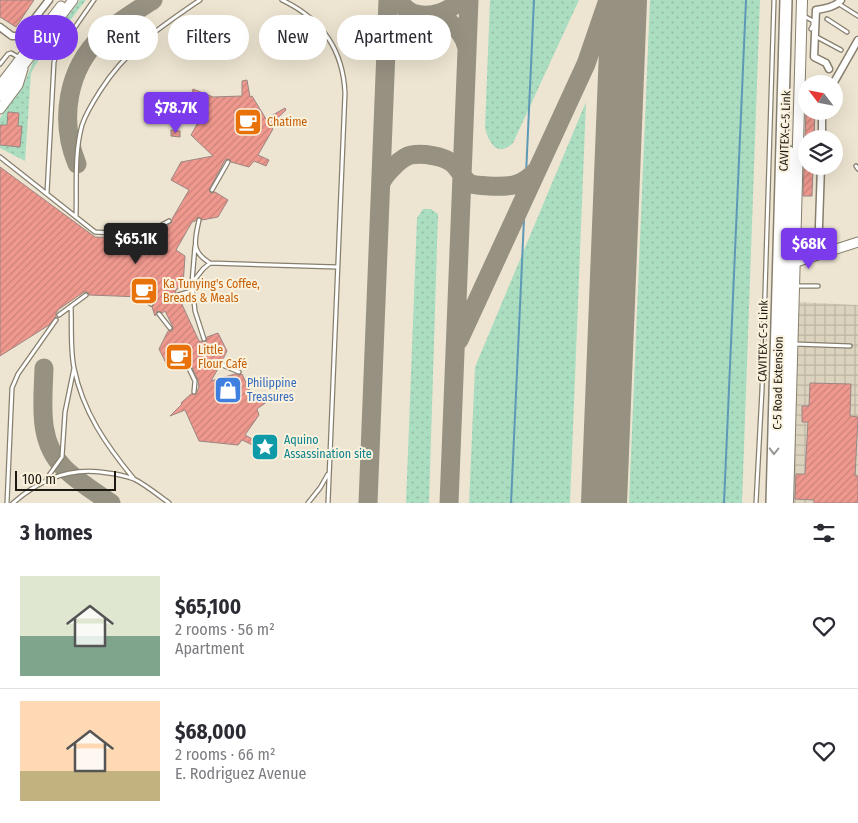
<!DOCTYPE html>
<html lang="en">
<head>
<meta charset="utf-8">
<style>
	body { margin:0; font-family:"Fira Sans Condensed",sans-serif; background:#f2f2f3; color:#2b2b33; height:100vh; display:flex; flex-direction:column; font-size:19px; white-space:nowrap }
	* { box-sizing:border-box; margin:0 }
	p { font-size:16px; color:#7c7c81 }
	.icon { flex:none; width:28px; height:28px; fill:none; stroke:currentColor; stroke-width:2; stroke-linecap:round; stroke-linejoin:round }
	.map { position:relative; height:503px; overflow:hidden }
	.drawer { display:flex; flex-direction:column; background:#fff; flex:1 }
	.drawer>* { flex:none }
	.top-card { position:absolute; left:15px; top:15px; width:500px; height:45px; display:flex; gap:10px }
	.needle { width:32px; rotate:302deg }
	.fabs { position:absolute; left:798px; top:75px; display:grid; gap:10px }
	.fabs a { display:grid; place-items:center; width:45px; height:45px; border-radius:50%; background:#fff; box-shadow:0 5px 20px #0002; font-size:25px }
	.scale { position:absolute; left:15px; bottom:12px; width:101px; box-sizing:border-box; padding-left:5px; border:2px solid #1c1912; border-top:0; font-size:14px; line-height:18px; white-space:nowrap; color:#1c1912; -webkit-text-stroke:4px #fbf2de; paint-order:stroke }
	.price { position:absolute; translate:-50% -42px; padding:0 11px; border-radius:5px; background:#7c3aed; color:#fff; font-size:16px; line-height:32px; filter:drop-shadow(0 1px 2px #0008) }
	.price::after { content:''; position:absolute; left:50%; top:30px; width:15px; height:11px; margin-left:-8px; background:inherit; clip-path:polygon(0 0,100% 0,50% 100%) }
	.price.active { background:#222; color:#fff }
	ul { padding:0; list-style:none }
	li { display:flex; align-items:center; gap:15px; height:125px; padding:0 20px }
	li+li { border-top:1px solid #e1e1e2 }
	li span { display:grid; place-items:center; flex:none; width:140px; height:100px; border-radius:0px; color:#555 }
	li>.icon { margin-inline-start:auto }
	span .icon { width:60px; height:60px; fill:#fffc; stroke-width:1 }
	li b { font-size:21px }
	h2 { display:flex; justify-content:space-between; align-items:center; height:60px; padding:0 20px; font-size:21px }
	.tag { padding:0 18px; border-radius:22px; background:#fff; box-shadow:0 5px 20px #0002; font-size:18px; line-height:45px }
	.tag.active { background:#7c3aed; color:#fff }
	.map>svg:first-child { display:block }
	.industrial { fill:url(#industrial-grid) }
	.grass { fill:url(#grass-dots) }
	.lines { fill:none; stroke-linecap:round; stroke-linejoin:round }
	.stream { stroke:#5d99b6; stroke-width:2 }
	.taxiway { stroke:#979182; stroke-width:19 }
	.runway { stroke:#979182; stroke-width:46 }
	.building { fill:url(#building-hatch); stroke:#9c8683 }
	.lane-casing { stroke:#877f6d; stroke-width:5.5 }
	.street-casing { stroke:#877f6d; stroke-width:9 }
	.secondary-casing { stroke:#877f6d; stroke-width:11 }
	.primary-casing { stroke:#877f6d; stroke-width:12 }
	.highway-casing { stroke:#877f6d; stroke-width:14 }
	.lane { stroke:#fff; stroke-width:3 }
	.street { stroke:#fff; stroke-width:6 }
	.secondary { stroke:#fff; stroke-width:9 }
	.primary { stroke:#fff; stroke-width:10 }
	.highway { stroke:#fff; stroke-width:11 }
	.oneway { stroke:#999894 }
	.labels { text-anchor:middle; stroke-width:4; stroke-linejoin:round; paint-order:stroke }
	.food-label { font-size:12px; fill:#c56008; stroke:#fbf2de; text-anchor:start }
	.street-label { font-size:12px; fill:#1c1912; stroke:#fbf2de }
	.shop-label { font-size:12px; fill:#366cbe; stroke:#fbf2de; text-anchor:start }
	.culture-label { font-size:12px; fill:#0d838f; stroke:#fbf2de; text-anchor:start }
</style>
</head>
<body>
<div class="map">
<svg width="858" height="503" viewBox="0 0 858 503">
	<defs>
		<pattern id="industrial-grid" width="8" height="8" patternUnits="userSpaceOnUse" patternTransform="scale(1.25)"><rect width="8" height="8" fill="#dcd3bf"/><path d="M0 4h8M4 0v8" fill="none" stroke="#bcb5a3"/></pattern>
		<pattern id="grass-dots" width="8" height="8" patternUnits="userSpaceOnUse" patternTransform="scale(1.25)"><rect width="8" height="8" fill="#abddc1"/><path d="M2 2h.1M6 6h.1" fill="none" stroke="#93bda5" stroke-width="1.8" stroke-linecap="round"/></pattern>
		<pattern id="building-hatch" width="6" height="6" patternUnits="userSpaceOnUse" patternTransform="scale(1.25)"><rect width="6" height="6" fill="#ee988e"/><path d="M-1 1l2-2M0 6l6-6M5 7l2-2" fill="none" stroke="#cc8279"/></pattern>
	</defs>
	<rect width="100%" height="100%" fill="#ede5d1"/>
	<path class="industrial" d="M799 302 858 305V503H792Z"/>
	<path class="grass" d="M80 0H86L36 64 31 73 25 161 0 148V118L24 84 34 60Z
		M490 0H579L513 143C497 158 489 143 485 128Z
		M650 0H760L742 503H629Z
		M586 102 570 503H469L475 367Z
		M423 209H431L438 214 429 503H406L417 218Z"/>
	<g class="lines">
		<path class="stream" d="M511 503 534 0
			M724 503 746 0"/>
		<path class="taxiway" d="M397 0C402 5 409 13 416 14 432 18 450 11 460 0
			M386 46C388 38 393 32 399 26 403 22 410 16 416 15 416 14 423 15 423 15 444 15 462 27 467 48
			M77 164C59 120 67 69 102 36 117 22 136 11 153 0
			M381 183C385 174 401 157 411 155 423 153 443 156 452 163 459 168 462 178 469 183 475 186 482 185 488 186 510 187 521 187 537 170
			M459 340 586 64 608 0
			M44 368C43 403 37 441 64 468 77 481 95 492 111 503
			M368 503 388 0
			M449 503 469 0"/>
		<path class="runway" d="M604 503 624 0"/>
	</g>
	<path class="building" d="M0 0H34L16 27 0 17Z
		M247 80 250 97 252 96 266 119 285 108 286 110 270 125 273 129 258 155 269 160 266 166 254 161 249 167 231 162 229 159 225 160 209 190 211 193 215 192 228 200 218 217 202 220 198 217 195 221 192 222 176 250 185 256 183 286 176 290 175 295 176 298H179L199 341 206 342 207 337 218 333 227 351 222 361 217 362 219 367 211 381 235 374 239 375 242 374 255 402 274 394 275 396 257 409 259 415 245 435 263 445 261 449 242 440 238 445 199 441 185 410 170 416 182 404 181 403 191 394H196L199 387 198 380 187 357H183L182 361 168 367 159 349 168 331H172L173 327 165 311 162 313 157 311 155 316 152 307 154 303 145 294H142L141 297 89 295 88 292H84L59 309 56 313V317L49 325 0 356V167L95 237 160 240 168 225 172 222V219L189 190 171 180 181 162 213 156 191 135 209 103 192 91 193 89 213 97 242 96V81Z
		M806 111H815L814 139H805Z
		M8 112 19 113 18 126H22L20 147 0 145V125H7Z
		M171 130 180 131V137L171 136Z
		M804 166H813L812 196H803Z
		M810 383 851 384 850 416 858 417 855 476H858V503H814V500L795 499 796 474H805L808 422H802V406H809Z"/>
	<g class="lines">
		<g class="lane-casing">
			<path id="lane" d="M282 0C322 19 343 49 345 93L328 503
				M839 4 858 16
				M804 16 813 21V25L811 29
				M827 19 847 32
				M815 36 841 50
				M0 64 8 54 11 53 20 58
				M0 157 95 232 143 235 169 221
				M856 166 858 169
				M212 190 228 162
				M47 193 54 62 57 53 94 0
				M76 216C77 186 74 154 82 125 86 113 93 102 100 91 127 49 159 28 200 0
				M199 220C195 240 190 251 210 263
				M144 235 159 236
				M192 282 195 246
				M796 286H818
				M178 295 192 291
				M144 297 151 304
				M71 306C72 326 70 348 74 368 83 412 106 445 134 479
				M159 314 170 328
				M59 315 86 295
				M204 339 195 311 192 283 203 269 210 263 337 267
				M795 344 850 346
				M185 360 195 381 194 392
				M220 364 239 372
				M47 478 62 457 65 412 74 368
				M7 503 12 388 18 374 56 320
				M13 503C40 479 71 466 108 473 116 474 126 476 134 479 146 485 158 495 169 503
				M308 503 320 488 328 474
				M756 503 762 390 774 0"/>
		</g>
		<g class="street-casing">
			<path id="street" d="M0 27 12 36H21L49 0
				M829 69 826 63 814 57 816 10C824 9 836 7 841 0
				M833 84 858 40
				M822 139V111
				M818 255 821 166"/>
		</g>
		<g class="secondary-casing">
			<path id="secondary" d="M0 85 61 6
				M0 96 73 0
				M0 109 18 85 23 69
				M793 263 858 242"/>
		</g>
		<g class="primary-casing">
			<path id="primary" d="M788 503 802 0"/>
		</g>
		<g class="highway-casing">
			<path id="highway" d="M772 503 786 0
				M782 503 789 152"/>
		</g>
		<use href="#lane" class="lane"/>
		<use href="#street" class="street"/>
		<use href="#secondary" class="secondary"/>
		<use href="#primary" class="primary"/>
		<use href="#highway" class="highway"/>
	</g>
	<defs><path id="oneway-chevron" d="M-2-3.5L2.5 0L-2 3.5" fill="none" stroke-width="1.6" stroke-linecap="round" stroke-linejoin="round" transform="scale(1.25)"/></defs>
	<use class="oneway" href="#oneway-chevron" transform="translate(774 451) rotate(91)"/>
	<defs>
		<g id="cafe-square" transform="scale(1.4375)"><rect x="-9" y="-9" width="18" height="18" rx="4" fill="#e8710a" stroke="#fbf2de"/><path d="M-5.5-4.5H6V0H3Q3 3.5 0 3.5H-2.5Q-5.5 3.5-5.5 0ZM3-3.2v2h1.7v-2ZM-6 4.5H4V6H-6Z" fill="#fff"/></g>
		<g id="shop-square" transform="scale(1.4375)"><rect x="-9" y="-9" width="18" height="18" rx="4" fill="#3f7fe0" stroke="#fbf2de"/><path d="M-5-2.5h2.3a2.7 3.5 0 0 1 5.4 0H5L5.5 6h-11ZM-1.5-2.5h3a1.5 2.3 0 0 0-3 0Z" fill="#fff"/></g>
		<g id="sight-square" transform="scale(1.4375)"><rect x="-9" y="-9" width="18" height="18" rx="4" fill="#0f9aa8" stroke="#fbf2de"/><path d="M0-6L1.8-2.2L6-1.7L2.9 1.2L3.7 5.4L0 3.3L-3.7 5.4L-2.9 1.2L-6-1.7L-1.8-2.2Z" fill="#fff"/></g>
	</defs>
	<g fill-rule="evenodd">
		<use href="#cafe-square" x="248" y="122"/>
		<use href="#cafe-square" x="144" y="291"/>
		<use href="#cafe-square" x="179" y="357"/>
		<use href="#shop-square" x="228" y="390"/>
		<use href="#sight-square" x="265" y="447"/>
	</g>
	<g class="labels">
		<g class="food-label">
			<text x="267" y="126">Chatime</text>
			<text x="163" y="288">Ka Tunying's Coffee,<tspan x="163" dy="14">Breads &amp; Meals</tspan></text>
			<text x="198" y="354">Little<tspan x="198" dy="14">Flour Café</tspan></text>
		</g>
		<g class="street-label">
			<text transform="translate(785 131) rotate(-88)" y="4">CAVITEX-C-5 Link</text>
			<text transform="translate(763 341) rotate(-89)" y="4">CAVITEX–C-5 Link</text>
			<text transform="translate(778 383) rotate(-89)" y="4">C-5 Road Extension</text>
		</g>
		<g class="shop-label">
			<text x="247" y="387">Philippine<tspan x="247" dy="14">Treasures</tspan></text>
		</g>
		<g class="culture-label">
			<text x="284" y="444">Aquino<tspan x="284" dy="14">Assassination site</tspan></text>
		</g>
	</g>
</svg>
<div class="fabs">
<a><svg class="needle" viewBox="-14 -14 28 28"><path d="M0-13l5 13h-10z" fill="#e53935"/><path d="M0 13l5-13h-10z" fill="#7c7c81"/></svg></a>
<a><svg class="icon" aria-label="layers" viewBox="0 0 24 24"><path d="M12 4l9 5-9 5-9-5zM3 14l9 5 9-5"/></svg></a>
</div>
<div class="scale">100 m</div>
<b class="price" style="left:176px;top:134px">$78.7K</b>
<b class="price active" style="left:136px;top:265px">$65.1K</b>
<b class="price" style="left:809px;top:270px">$68K</b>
<div class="top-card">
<a class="tag active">Buy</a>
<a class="tag">Rent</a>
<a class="tag">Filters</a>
<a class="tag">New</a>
<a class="tag">Apartment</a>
</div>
</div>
<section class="drawer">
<h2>3 homes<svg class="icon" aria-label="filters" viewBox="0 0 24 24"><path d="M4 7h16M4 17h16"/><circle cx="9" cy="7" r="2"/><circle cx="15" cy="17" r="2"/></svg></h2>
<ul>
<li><span style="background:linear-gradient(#dfe7d0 60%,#7fa58c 0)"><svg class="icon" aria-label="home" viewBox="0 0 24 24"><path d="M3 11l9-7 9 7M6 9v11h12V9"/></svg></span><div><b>$65,100</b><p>2 rooms · 56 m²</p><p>Apartment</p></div><svg class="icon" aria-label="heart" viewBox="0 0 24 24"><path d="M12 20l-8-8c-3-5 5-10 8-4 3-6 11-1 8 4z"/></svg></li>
<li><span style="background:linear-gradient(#ffd9b3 70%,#c2b280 0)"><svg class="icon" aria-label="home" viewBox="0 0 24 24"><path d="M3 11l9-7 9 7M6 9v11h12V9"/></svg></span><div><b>$68,000</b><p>2 rooms · 66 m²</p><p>E. Rodriguez Avenue</p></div><svg class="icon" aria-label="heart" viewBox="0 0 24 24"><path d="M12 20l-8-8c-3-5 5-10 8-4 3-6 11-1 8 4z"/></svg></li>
</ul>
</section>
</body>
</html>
